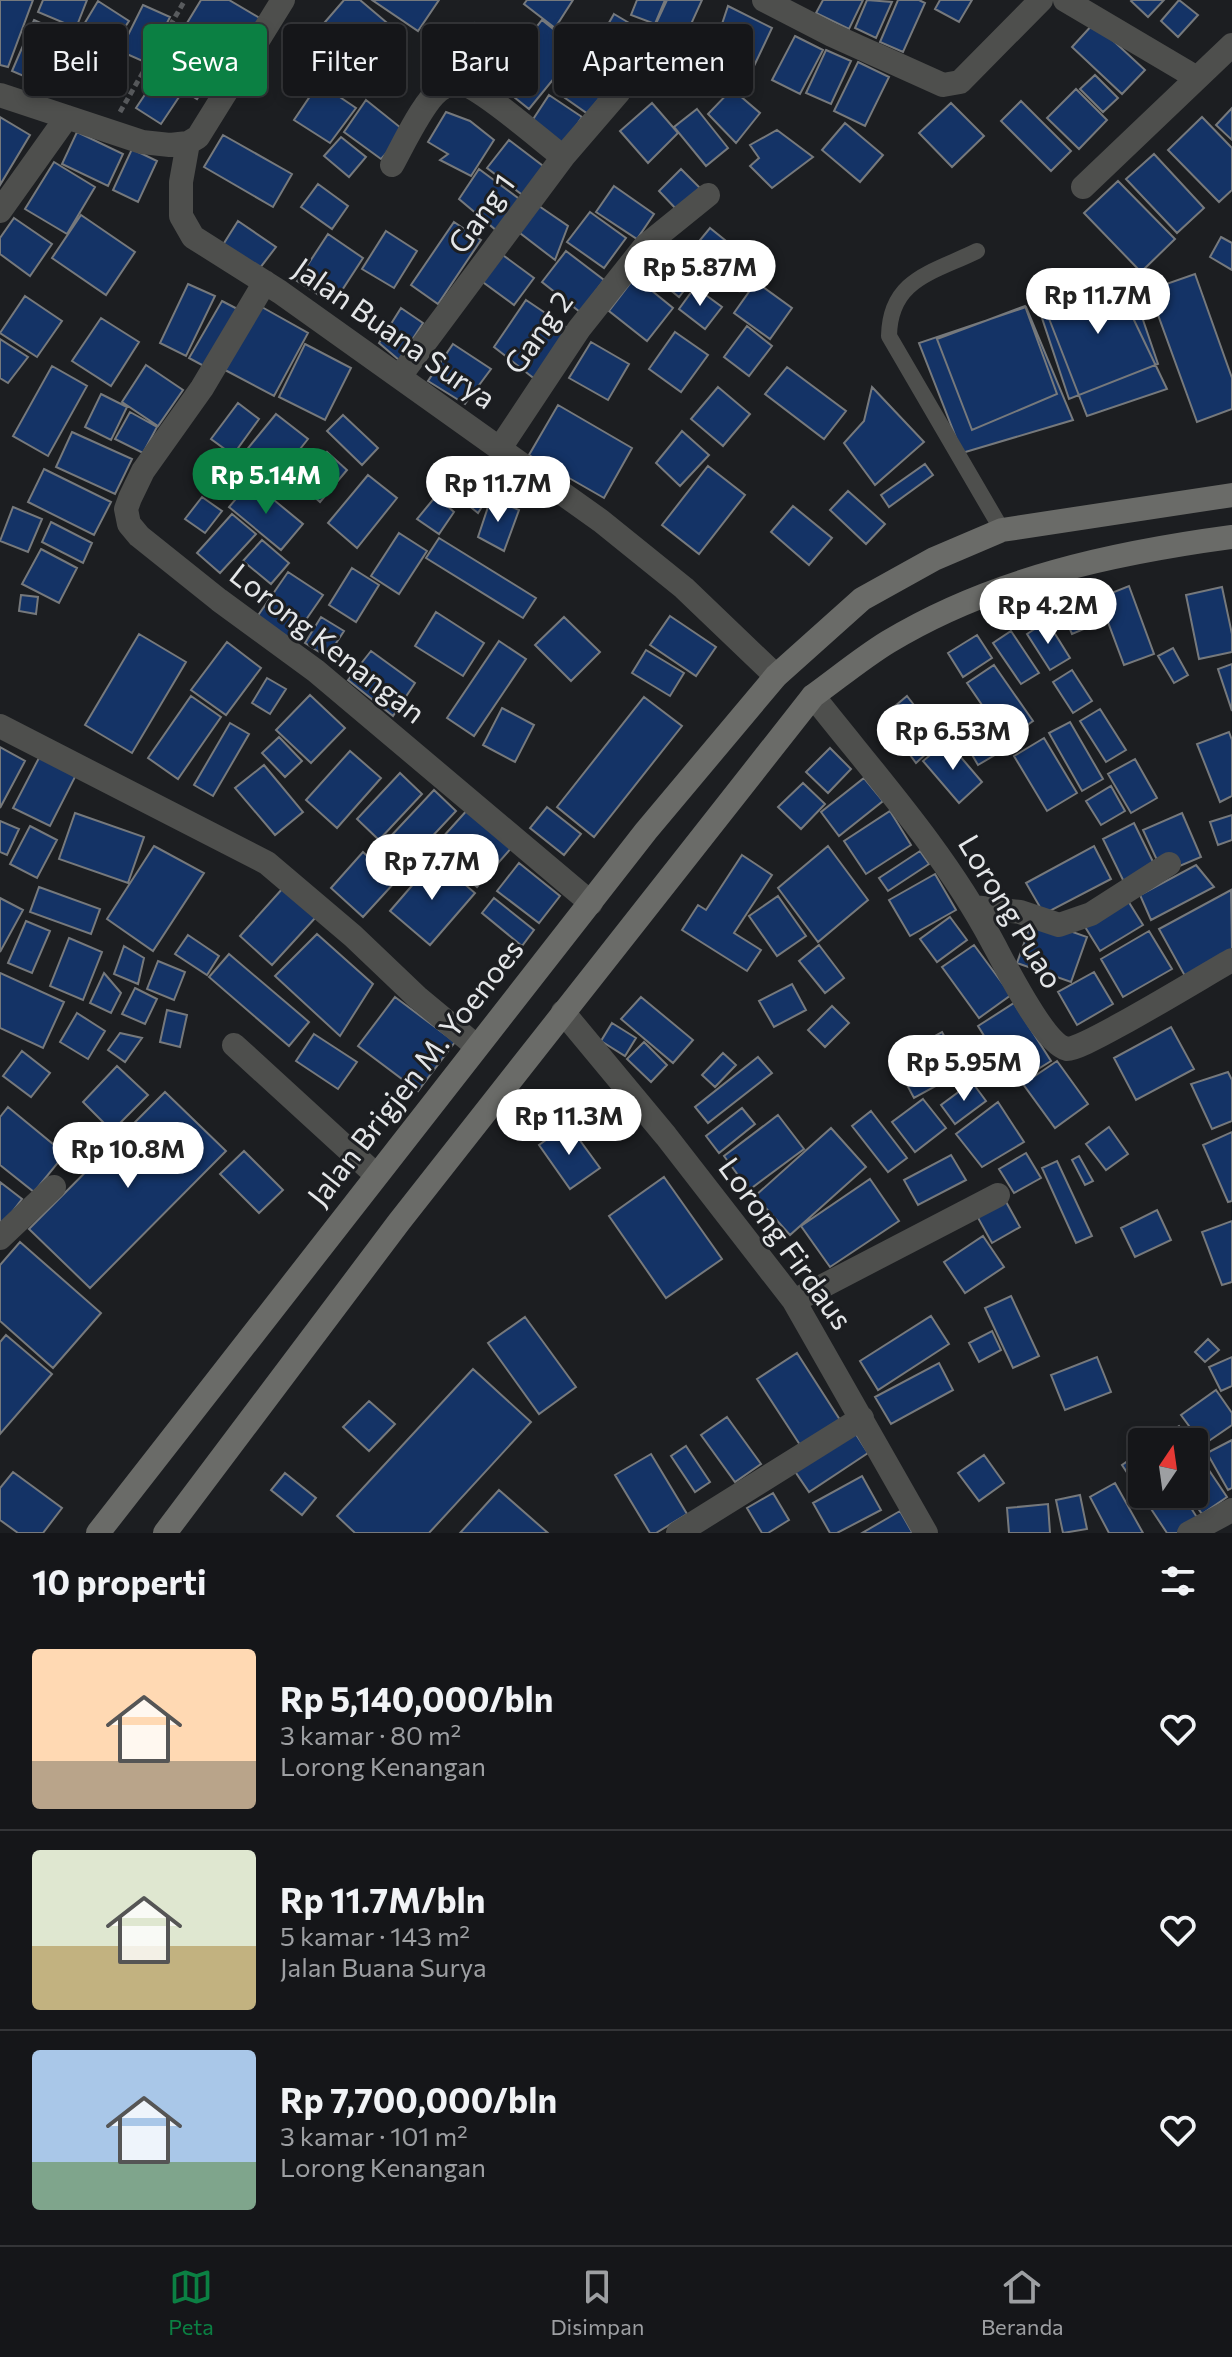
<!DOCTYPE html>
<html lang="id">
<head>
<meta charset="utf-8">
<style>
	body { margin:0; font-family:Commissioner,sans-serif; background:#1e1f22; color:#f1f3f6; height:100vh; display:flex; flex-direction:column; font-size:30px; white-space:nowrap }
	* { box-sizing:border-box; margin:0 }
	p { font-size:26px; color:#9d9fa2 }
	.icon { flex:none; width:44px; height:44px; fill:none; stroke:currentColor; stroke-width:2; stroke-linecap:round; stroke-linejoin:round }
	.map { position:relative; height:1533px; overflow:hidden }
	.details { display:flex; flex-direction:column; background:#151619; flex:1 }
	.details>* { flex:none }
	.hud { position:absolute; left:24px; top:24px; width:800px; height:72px; display:flex; gap:16px }
	.needle { width:52px; rotate:13deg }
	.fabs { position:absolute; left:1128px; top:1428px; display:grid; gap:16px }
	.fabs a { display:grid; place-items:center; width:80px; height:80px; border-radius:8px; background:#151619; box-shadow:0 4px 12px #0003,0 0 0 2px #343538; font-size:40px }
	.price { position:absolute; translate:-50% -68px; padding:0 18px; border-radius:28px; background:#fff; color:#222; font-size:26px; line-height:52px; filter:drop-shadow(0 2px 4px #0008) }
	.price::after { content:''; position:absolute; left:50%; top:48px; width:24px; height:18px; margin-left:-12px; background:inherit; clip-path:polygon(0 0,100% 0,50% 100%) }
	.price.on { background:#0b8043; color:#fff }
	ul { padding:0; list-style:none }
	li { display:flex; align-items:center; gap:24px; height:200px; padding:0 32px }
	li+li { border-top:2px solid #343538 }
	li span { display:grid; place-items:center; flex:none; width:224px; height:160px; border-radius:8px; color:#555 }
	li>.icon { margin-inline-start:auto }
	span .icon { width:96px; height:96px; fill:#fffc; stroke-width:1 }
	li b { font-size:34px }
	h2 { display:flex; justify-content:space-between; align-items:center; height:96px; padding:0 32px; font-size:34px }
	.tag { padding:0 28px; border-radius:8px; background:#151619; box-shadow:0 4px 12px #0003,0 0 0 2px #343538; font-size:28px; line-height:72px }
	.tag.on { background:#0b8043; color:#fff }
	.dock { display:flex; justify-content:space-around; align-items:center; height:112px; border-top:2px solid #343538; background:#151619; font-size:22px; color:#9d9fa2 }
	.dock a { display:grid; justify-items:center; gap:4px }
	.dock .on { color:#0b8043 }
	.map>svg:first-child { display:block }
	.building { fill:#143366; stroke:#76797c; stroke-width:2 }
	.lines { fill:none; stroke-linecap:round; stroke-linejoin:round }
	.path { stroke:#595b5e; stroke-width:5; stroke-dasharray:6 4; stroke-linecap:butt }
	.lane { stroke:#4e4f4d; stroke-width:16 }
	.street { stroke:#4e4f4d; stroke-width:24 }
	.secondary { stroke:#6a6b68; stroke-width:24 }
	.labels { text-anchor:middle; stroke-width:6; stroke-linejoin:round; paint-order:stroke }
	.street-label { font-size:30px; fill:#e4e6e8; stroke:#1c1e21 }
</style>
</head>
<body>
<div class="map">
<svg width="1232" height="1533" viewBox="0 0 1232 1533">
	<rect width="100%" height="100%" fill="#1c1e21"/>
	<path class="building" d="M0 0H33L8 67 0 65Z
		M43 0H87L76 28 38 12Z
		M201 0H229L263 20 239 60 184 28Z
		M344 0H360L405 38 368 81 313 36Z
		M372 0H439L418 31Z
		M527 0H573L555 28 524 4Z
		M637 0H665L655 24 631 15Z
		M667 0H702L682 44 653 30Z
		M823 0H863L849 29 816 13Z
		M867 0 892 2 876 38 855 28Z
		M898 0H919L925 3 903 52 880 42Z
		M940 0H972L959 22 935 9Z
		M1132 0H1164L1148 17 1131 1Z
		M1179 0 1198 15 1178 37 1161 21Z
		M98 1 129 21 113 45 83 26Z
		M143 5 170 17 147 63 120 51Z
		M728 6 772 28 754 66 715 45Z
		M614 14 658 40 641 68 598 42Z
		M34 20 69 36 47 86 12 71Z
		M542 20 578 49 529 109 494 81Z
		M475 23 514 54 490 83 448 50Z
		M1094 23 1145 70 1122 94 1072 47Z
		M177 27 224 57 197 99 150 69Z
		M79 36 109 49 91 88 61 75Z
		M795 36 823 50 800 94 772 80Z
		M826 50 851 61 831 104 806 93Z
		M858 62 889 77 865 126 834 111Z
		M576 70 605 90 588 114 558 93Z
		M1095 75 1118 98 1103 112 1080 89Z
		M154 81 179 97 161 124 136 108Z
		M319 83 356 108 330 143 294 120Z
		M732 89 760 113 736 143 708 114Z
		M1076 89 1107 120 1079 149 1047 118Z
		M549 95 582 117 561 149 528 127Z
		M366 100 406 132 381 159 344 132Z
		M1021 101 1071 151 1051 171 1001 121Z
		M652 103 678 133 648 163 620 131Z
		M951 103 984 136 952 167 919 133Z
		M1232 108V140L1216 125Z
		M697 109 728 148 706 166 674 127Z
		M446 112 470 121 494 140 471 176 440 160 448 154 428 142Z
		M0 117 30 135 0 185Z
		M1202 117 1232 148V190L1219 202 1168 150Z
		M845 123 883 155 860 182 822 150Z
		M777 130 813 157 772 188 750 166 759 158 750 145Z
		M77 132 123 154 108 186 62 164Z
		M223 135 292 174 273 207 204 167Z
		M341 137 366 157 349 177 324 156Z
		M509 140 551 172 529 200 487 168Z
		M132 149 157 161 138 202 113 190Z
		M1154 154 1204 208 1177 233 1126 179Z
		M54 162 95 187 67 234 25 209Z
		M479 169 522 201 497 231 459 199Z
		M681 169 701 189 678 211 659 191Z
		M1118 181 1175 239 1141 272 1084 213Z
		M318 184 348 206 332 229 301 207Z
		M614 186 654 214 637 239 596 212Z
		M536 204 568 226 555 260 516 230Z
		M590 212 626 238 604 268 567 242Z
		M81 215 135 252 106 295 52 258Z
		M14 218 52 244 30 276 0 254V238Z
		M238 221 276 247 250 281 214 259Z
		M454 222 481 240 438 304 411 285Z
		M710 228 726 241 707 264 691 251Z
		M386 231 417 251 394 288 362 269Z
		M328 234 363 258 333 304 297 281Z
		M1221 237 1232 243V270L1210 257Z
		M659 246 696 275 679 297 642 267Z
		M730 250 755 270 739 291 714 271Z
		M566 251 604 280 580 312 542 282Z
		M500 253 534 278 514 305 480 280Z
		M1127 273 1158 364 1069 399 1038 306Z
		M1195 274 1232 378V409L1197 422 1149 290Z
		M635 277 673 308 647 341 609 311Z
		M756 282 792 308 770 339 734 313Z
		M188 284 215 296 186 356 160 343Z
		M695 287 722 307 705 329 679 309Z
		M1122 295 1167 389 1087 416 1048 316Z
		M25 296 62 321 37 357 0 333Z
		M526 300 569 329 536 380 494 347Z
		M222 301 247 314 213 371 189 358Z
		M260 306 308 333 274 396 225 370Z
		M1025 306 1057 394 972 430 937 339Z
		M1026 307 1073 420 962 453 919 343Z
		M401 308 423 323 399 360 379 343Z
		M101 318 139 342 111 386 72 361Z
		M747 326 772 346 749 376 724 357Z
		M675 332 708 355 681 392 649 369Z
		M0 339 28 357 8 383 0 378Z
		M591 342 629 364 608 400 569 378Z
		M305 344 351 368 325 420 279 397Z
		M453 344 491 369 465 404 428 381Z
		M146 365 183 390 158 426 122 402Z
		M52 366 87 386 48 456 13 436Z
		M787 367 846 411 824 439 765 394Z
		M718 387 750 414 723 446 691 419Z
		M872 387 924 442 875 485 844 443 864 421Z
		M101 394 127 407 111 440 85 427Z
		M238 403 259 419 233 455 211 439Z
		M558 405 632 448 604 498 529 455Z
		M130 412 157 427 143 453 115 439Z
		M276 414 308 439 272 484 240 458Z
		M343 415 378 448 362 465 327 431Z
		M682 431 709 455 680 486 656 463Z
		M72 432 132 459 115 494 56 467Z
		M327 452 347 470 320 502 300 484Z
		M925 464 933 475 889 507 881 495Z
		M708 466 745 495 699 554 662 525Z
		M463 468 492 491 478 513 447 488Z
		M44 469 111 502 94 535 28 502Z
		M368 475 397 498 357 548 328 523Z
		M251 481 303 524 281 550 229 507Z
		M848 491 885 524 866 544 830 510Z
		M436 496 454 512 439 534 417 519Z
		M202 497 222 511 205 533 185 519Z
		M491 498 519 510 504 551 478 537Z
		M793 506 832 538 809 565 771 532Z
		M13 507 42 519 28 552 0 541Z
		M232 514 256 534 220 573 197 553Z
		M51 522 92 543 83 563 42 542Z
		M399 533 427 551 399 594 371 576Z
		M439 538 536 598 523 618 426 558Z
		M262 540 289 563 271 584 243 561Z
		M41 549 77 568 59 603 22 584Z
		M352 568 379 585 356 622 329 605Z
		M288 572 323 595 292 640 257 617Z
		M1129 586 1154 654 1124 665 1099 598Z
		M1222 587 1232 634V652L1199 659 1186 595Z
		M1090 594 1103 621 1072 634 1060 607Z
		M21 595 38 597 36 614 19 611Z
		M436 612 484 643 463 676 415 646Z
		M670 616 716 647 696 676 650 645Z
		M321 617 344 631 327 657 305 643Z
		M564 617 600 652 571 681 535 645Z
		M1047 621 1070 658 1050 670 1027 634Z
		M1011 631 1039 673 1021 684 993 643Z
		M139 634 186 662 132 753 85 725Z
		M977 635 992 658 963 677 948 653Z
		M499 641 526 659 474 736 447 718Z
		M227 642 261 668 226 715 191 690Z
		M1173 648 1188 675 1174 683 1158 656Z
		M646 650 684 673 670 696 632 673Z
		M371 651 415 683 393 716 348 680Z
		M1232 664V711L1218 669Z
		M994 665 1033 721 1006 740 967 683Z
		M1072 670 1092 701 1073 713 1053 682Z
		M267 678 286 689 270 714 252 703Z
		M310 695 345 728 311 763 276 730Z
		M191 696 221 717 178 779 148 758Z
		M907 696 941 740 916 763 882 717Z
		M644 697 682 726 594 837 557 807Z
		M502 708 534 725 515 762 483 745Z
		M1100 709 1126 750 1106 762 1080 721Z
		M984 713 1005 749 978 765 957 729Z
		M1070 722 1103 779 1082 791 1049 733Z
		M230 723 249 734 213 796 194 785Z
		M1229 732 1232 740V796L1220 802 1197 744Z
		M279 737 302 761 285 777 262 753Z
		M1044 738 1077 793 1047 811 1014 756Z
		M947 741 982 782 959 803 923 761Z
		M0 747 25 761 0 808Z
		M830 748 851 769 828 793 806 772Z
		M350 751 381 778 337 828 306 800Z
		M41 754 77 773 50 826 13 808Z
		M1135 759 1157 798 1131 813 1108 774Z
		M264 765 303 812 275 835 235 788Z
		M400 773 422 794 379 840 357 819Z
		M864 778 883 801 839 836 821 812Z
		M803 783 825 804 801 829 778 807Z
		M1111 786 1125 811 1101 825 1086 801Z
		M434 790 456 811 397 874 375 853Z
		M547 807 581 834 564 855 530 828Z
		M469 808 513 846 477 887 433 848Z
		M890 811 911 845 866 874 844 841Z
		M75 813 144 837 128 883 59 859Z
		M1182 813 1201 857 1163 873 1143 830Z
		M1232 815V840L1218 845 1210 822Z
		M0 821 19 829 7 855 0 852Z
		M1134 823 1158 872 1125 884 1103 839Z
		M30 826 57 840 37 878 10 864Z
		M154 846 204 873 153 951 107 919Z
		M828 846 868 900 818 942 778 888Z
		M1094 846 1111 879 1044 914 1026 883Z
		M920 851 929 864 888 891 879 878Z
		M363 852 395 882 363 917 331 888Z
		M742 855 772 875 734 933 761 950 747 971 682 930 698 905 706 910Z
		M435 859 475 893 430 945 390 911Z
		M519 863 560 896 539 923 497 891Z
		M1196 865 1214 887 1151 920 1140 895Z
		M935 874 956 910 910 936 889 900Z
		M39 887 100 909 91 934 30 912Z
		M283 888 316 917 272 965 240 936Z
		M1231 890 1232 951 1185 976 1159 929Z
		M778 896 806 936 777 956 749 916Z
		M1125 896 1143 925 1100 951 1082 922Z
		M0 898 23 910 0 952Z
		M494 898 534 930 522 946 482 913Z
		M950 917 967 940 937 962 920 939Z
		M1033 918 1087 937 1071 982 1017 963Z
		M26 921 50 931 32 973 8 963Z
		M1149 931 1172 969 1123 997 1101 959Z
		M317 934 373 984 340 1036 275 976Z
		M188 935 219 956 207 975 175 954Z
		M69 938 102 952 83 1000 50 986Z
		M819 945 844 978 825 993 799 961Z
		M974 945 1011 995 979 1018 942 967Z
		M124 946 144 958 138 984 114 974Z
		M229 954 309 1022 289 1046 209 977Z
		M158 961 185 972 174 1000 147 989Z
		M1094 972 1113 1004 1077 1025 1058 992Z
		M0 973 64 1002 43 1048 0 1028Z
		M104 973 121 993 111 1013 90 1003Z
		M792 984 806 1010 774 1027 759 1001Z
		M135 988 157 999 145 1024 122 1014Z
		M395 997 455 1042 418 1091 358 1046Z
		M641 997 693 1040 673 1063 621 1019Z
		M1014 1003 1051 1061 1014 1084 978 1026Z
		M832 1006 849 1023 825 1047 808 1030Z
		M167 1010 187 1015 180 1047 160 1042Z
		M77 1013 105 1031 88 1059 60 1042Z
		M612 1023 636 1038 625 1056 601 1041Z
		M1171 1027 1194 1069 1136 1100 1114 1058Z
		M942 1032 963 1071 914 1098 893 1059Z
		M120 1033 142 1038 125 1062 108 1050Z
		M314 1034 357 1062 338 1089 296 1061Z
		M644 1042 667 1065 651 1082 627 1059Z
		M22 1051 50 1073 31 1097 3 1076Z
		M723 1053 736 1065 715 1087 702 1075Z
		M758 1057 772 1073 708 1123 695 1107Z
		M1057 1061 1088 1104 1055 1128 1023 1084Z
		M117 1066 148 1095 112 1131 83 1102Z
		M1228 1072 1232 1080V1121L1212 1129 1191 1084Z
		M972 1082 986 1101 955 1124 941 1105Z
		M165 1092 226 1151 90 1288 29 1229Z
		M923 1099 946 1128 915 1152 892 1122Z
		M998 1102 1024 1142 982 1167 956 1134Z
		M8 1107 65 1154 34 1192 0 1165V1117Z
		M742 1108 755 1124 719 1153 706 1136Z
		M871 1111 907 1158 888 1172 852 1126Z
		M778 1115 804 1149 749 1190 724 1156Z
		M568 1124 600 1168 570 1189 539 1145Z
		M1109 1127 1128 1154 1106 1170 1086 1144Z
		M831 1128 866 1167 790 1235 755 1196Z
		M1232 1132V1201L1228 1202 1203 1145Z
		M244 1151 283 1190 259 1213 220 1174Z
		M1026 1153 1041 1178 1014 1193 999 1169Z
		M951 1155 966 1180 918 1205 904 1180Z
		M1079 1156 1093 1181 1085 1185 1072 1160Z
		M1057 1161 1092 1236 1076 1243 1042 1168Z
		M664 1177 722 1259 666 1298 609 1216Z
		M870 1179 899 1221 830 1267 801 1226Z
		M0 1182 22 1199 0 1228Z
		M1005 1200 1020 1227 992 1243 977 1216Z
		M1157 1210 1171 1240 1135 1257 1121 1228Z
		M1232 1221V1282L1222 1285 1202 1232Z
		M983 1236 1004 1267 965 1293 944 1262Z
		M20 1242 101 1313 53 1368 0 1321V1265Z
		M1011 1296 1039 1356 1013 1368 985 1308Z
		M931 1316 949 1344 878 1390 860 1361Z
		M525 1317 576 1387 539 1414 488 1343Z
		M992 1331 1001 1350 979 1362 969 1343Z
		M6 1335 52 1374 0 1434V1342Z
		M1208 1339 1219 1350 1205 1362 1195 1352Z
		M797 1353 842 1423 802 1448 757 1379Z
		M1097 1357 1111 1392 1065 1410 1051 1375Z
		M1232 1357V1386L1221 1391 1209 1367Z
		M939 1363 953 1390 891 1424 875 1397Z
		M473 1369 531 1422 429 1533H355L337 1516Z
		M1216 1390 1232 1413V1425L1203 1445 1181 1415Z
		M369 1401 395 1424 369 1451 343 1427Z
		M727 1417 761 1464 735 1482 701 1435Z
		M1179 1426 1190 1442H1154Z
		M852 1428 868 1453 809 1492 792 1467Z
		M1232 1440V1488L1228 1490 1207 1453Z
		M686 1446 710 1482 695 1492 671 1456Z
		M1194 1448 1227 1497 1202 1514 1188 1494H1194Z
		M1142 1451V1494H1182L1198 1519 1177 1533H1167L1122 1465Z
		M651 1454 687 1514 656 1533H650L615 1475Z
		M984 1455 1004 1483 979 1501 958 1473Z
		M13 1472 62 1508 43 1533H18L0 1520V1488Z
		M285 1473 316 1498 302 1515 271 1490Z
		M862 1476 881 1510 837 1533H830L813 1503Z
		M1115 1483 1143 1533H1109L1090 1497Z
		M499 1490 548 1533H460Z
		M773 1493 789 1520 768 1533H762L747 1508Z
		M1080 1495 1087 1529 1063 1533 1056 1500Z
		M1048 1504 1050 1533H1009L1007 1508Z
		M900 1511 912 1532 910 1533H862Z"/>
	<g class="lines">
		<path class="path" d="M120 112 185 0"/>
		<path class="lane" d="M977 251C932 273 890 279 889 336L1002 530"/>
		<path class="street" d="M764 0 832 35 943 85 960 82 1041 0
			M1065 0 1197 78
			M0 95 142 142 170 145 188 143 198 137 283 0
			M188 143 181 182V216L193 237 280 292 601 521 684 588 776 676
			M392 165C403 145 419 111 434 95 441 88 451 82 462 84 482 88 543 142 563 157
			M1083 187 1232 45
			M0 211 67 117
			M265 282 202 388 143 471 130 498 126 509 129 524 139 536 219 600 316 671 591 903
			M400 376 563 157 619 92
			M500 448 579 329 645 246 708 195
			M813 696C876 776 944 851 992 941 1004 963 1044 1044 1067 1049 1080 1052 1210 972 1232 960
			M0 726 267 863 353 936 417 997 476 1046
			M973 907 1020 912 1059 925 1091 914 1169 864
			M563 1012 666 1136 794 1301 926 1533
			M234 1045 376 1175
			M0 1238 54 1187
			M794 1301 998 1195
			M678 1533 862 1418
			M1189 1533 1232 1510"/>
		<path class="secondary" d="M98 1533 646 831 776 676 862 599 934 559 1002 530 1232 495
			M165 1533 399 1222 813 696C838 678 862 658 888 642 992 579 1113 553 1232 537"/>
	</g>
	<g class="labels">
		<g class="street-label">
			<text transform="translate(482 214) rotate(-54)" y="10">Gang 1</text>
			<text transform="translate(539 333) rotate(-54)" y="10">Gang 2</text>
			<text transform="translate(394 334) rotate(35)" y="10">Jalan Buana Surya</text>
			<text transform="translate(327 644) rotate(38)" y="10">Lorong Kenangan</text>
			<text transform="translate(1010 912) rotate(59)" y="10">Lorong Puao</text>
			<text transform="translate(416 1073) rotate(-52)" y="10">Jalan Brigjen M. Yoenoes</text>
			<text transform="translate(785 1244) rotate(54)" y="10">Lorong Firdaus</text>
		</g>
	</g>
</svg>
<div class="fabs">
<a><svg class="needle" viewBox="-14 -14 28 28"><path d="M0-13l5 13h-10z" fill="#e53935"/><path d="M0 13l5-13h-10z" fill="#9d9fa2"/></svg></a>
</div>
<b class="price" style="left:700px;top:308px">Rp 5.87M</b>
<b class="price" style="left:1098px;top:336px">Rp 11.7M</b>
<b class="price on" style="left:266px;top:516px">Rp 5.14M</b>
<b class="price" style="left:498px;top:524px">Rp 11.7M</b>
<b class="price" style="left:1048px;top:646px">Rp 4.2M</b>
<b class="price" style="left:953px;top:772px">Rp 6.53M</b>
<b class="price" style="left:432px;top:902px">Rp 7.7M</b>
<b class="price" style="left:964px;top:1103px">Rp 5.95M</b>
<b class="price" style="left:569px;top:1157px">Rp 11.3M</b>
<b class="price" style="left:128px;top:1190px">Rp 10.8M</b>
<div class="hud">
<a class="tag">Beli</a>
<a class="tag on">Sewa</a>
<a class="tag">Filter</a>
<a class="tag">Baru</a>
<a class="tag">Apartemen</a>
</div>
</div>
<section class="details">
<h2>10 properti<svg class="icon" aria-label="filters" viewBox="0 0 24 24"><path d="M4 7h16M4 17h16"/><circle cx="9" cy="7" r="2"/><circle cx="15" cy="17" r="2"/></svg></h2>
<ul>
<li><span style="background:linear-gradient(#ffd9b3 70%,#b9a48a 0)"><svg class="icon" aria-label="home" viewBox="0 0 24 24"><path d="M3 11l9-7 9 7M6 9v11h12V9"/></svg></span><div><b>Rp 5,140,000/bln</b><p>3 kamar · 80 m²</p><p>Lorong Kenangan</p></div><svg class="icon" aria-label="heart" viewBox="0 0 24 24"><path d="M12 20l-8-8c-3-5 5-10 8-4 3-6 11-1 8 4z"/></svg></li>
<li><span style="background:linear-gradient(#dfe7d0 60%,#c2b280 0)"><svg class="icon" aria-label="home" viewBox="0 0 24 24"><path d="M3 11l9-7 9 7M6 9v11h12V9"/></svg></span><div><b>Rp 11.7M/bln</b><p>5 kamar · 143 m²</p><p>Jalan Buana Surya</p></div><svg class="icon" aria-label="heart" viewBox="0 0 24 24"><path d="M12 20l-8-8c-3-5 5-10 8-4 3-6 11-1 8 4z"/></svg></li>
<li><span style="background:linear-gradient(#a9c7e8 70%,#7fa58c 0)"><svg class="icon" aria-label="home" viewBox="0 0 24 24"><path d="M3 11l9-7 9 7M6 9v11h12V9"/></svg></span><div><b>Rp 7,700,000/bln</b><p>3 kamar · 101 m²</p><p>Lorong Kenangan</p></div><svg class="icon" aria-label="heart" viewBox="0 0 24 24"><path d="M12 20l-8-8c-3-5 5-10 8-4 3-6 11-1 8 4z"/></svg></li>
</ul>
</section>
<nav class="dock">
<a class="on"><svg class="icon" aria-label="map" viewBox="0 0 24 24"><path d="M3 6l6-2 6 2 6-2v14l-6 2-6-2-6 2zM9 4v14M15 6v14"/></svg>Peta</a>
<a><svg class="icon" aria-label="saved" viewBox="0 0 24 24"><path d="M7 4h10v16l-5-4-5 4z"/></svg>Disimpan</a>
<a><svg class="icon" aria-label="home" viewBox="0 0 24 24"><path d="M3 11l9-7 9 7M6 9v11h12V9"/></svg>Beranda</a>
</nav>
</body>
</html>
